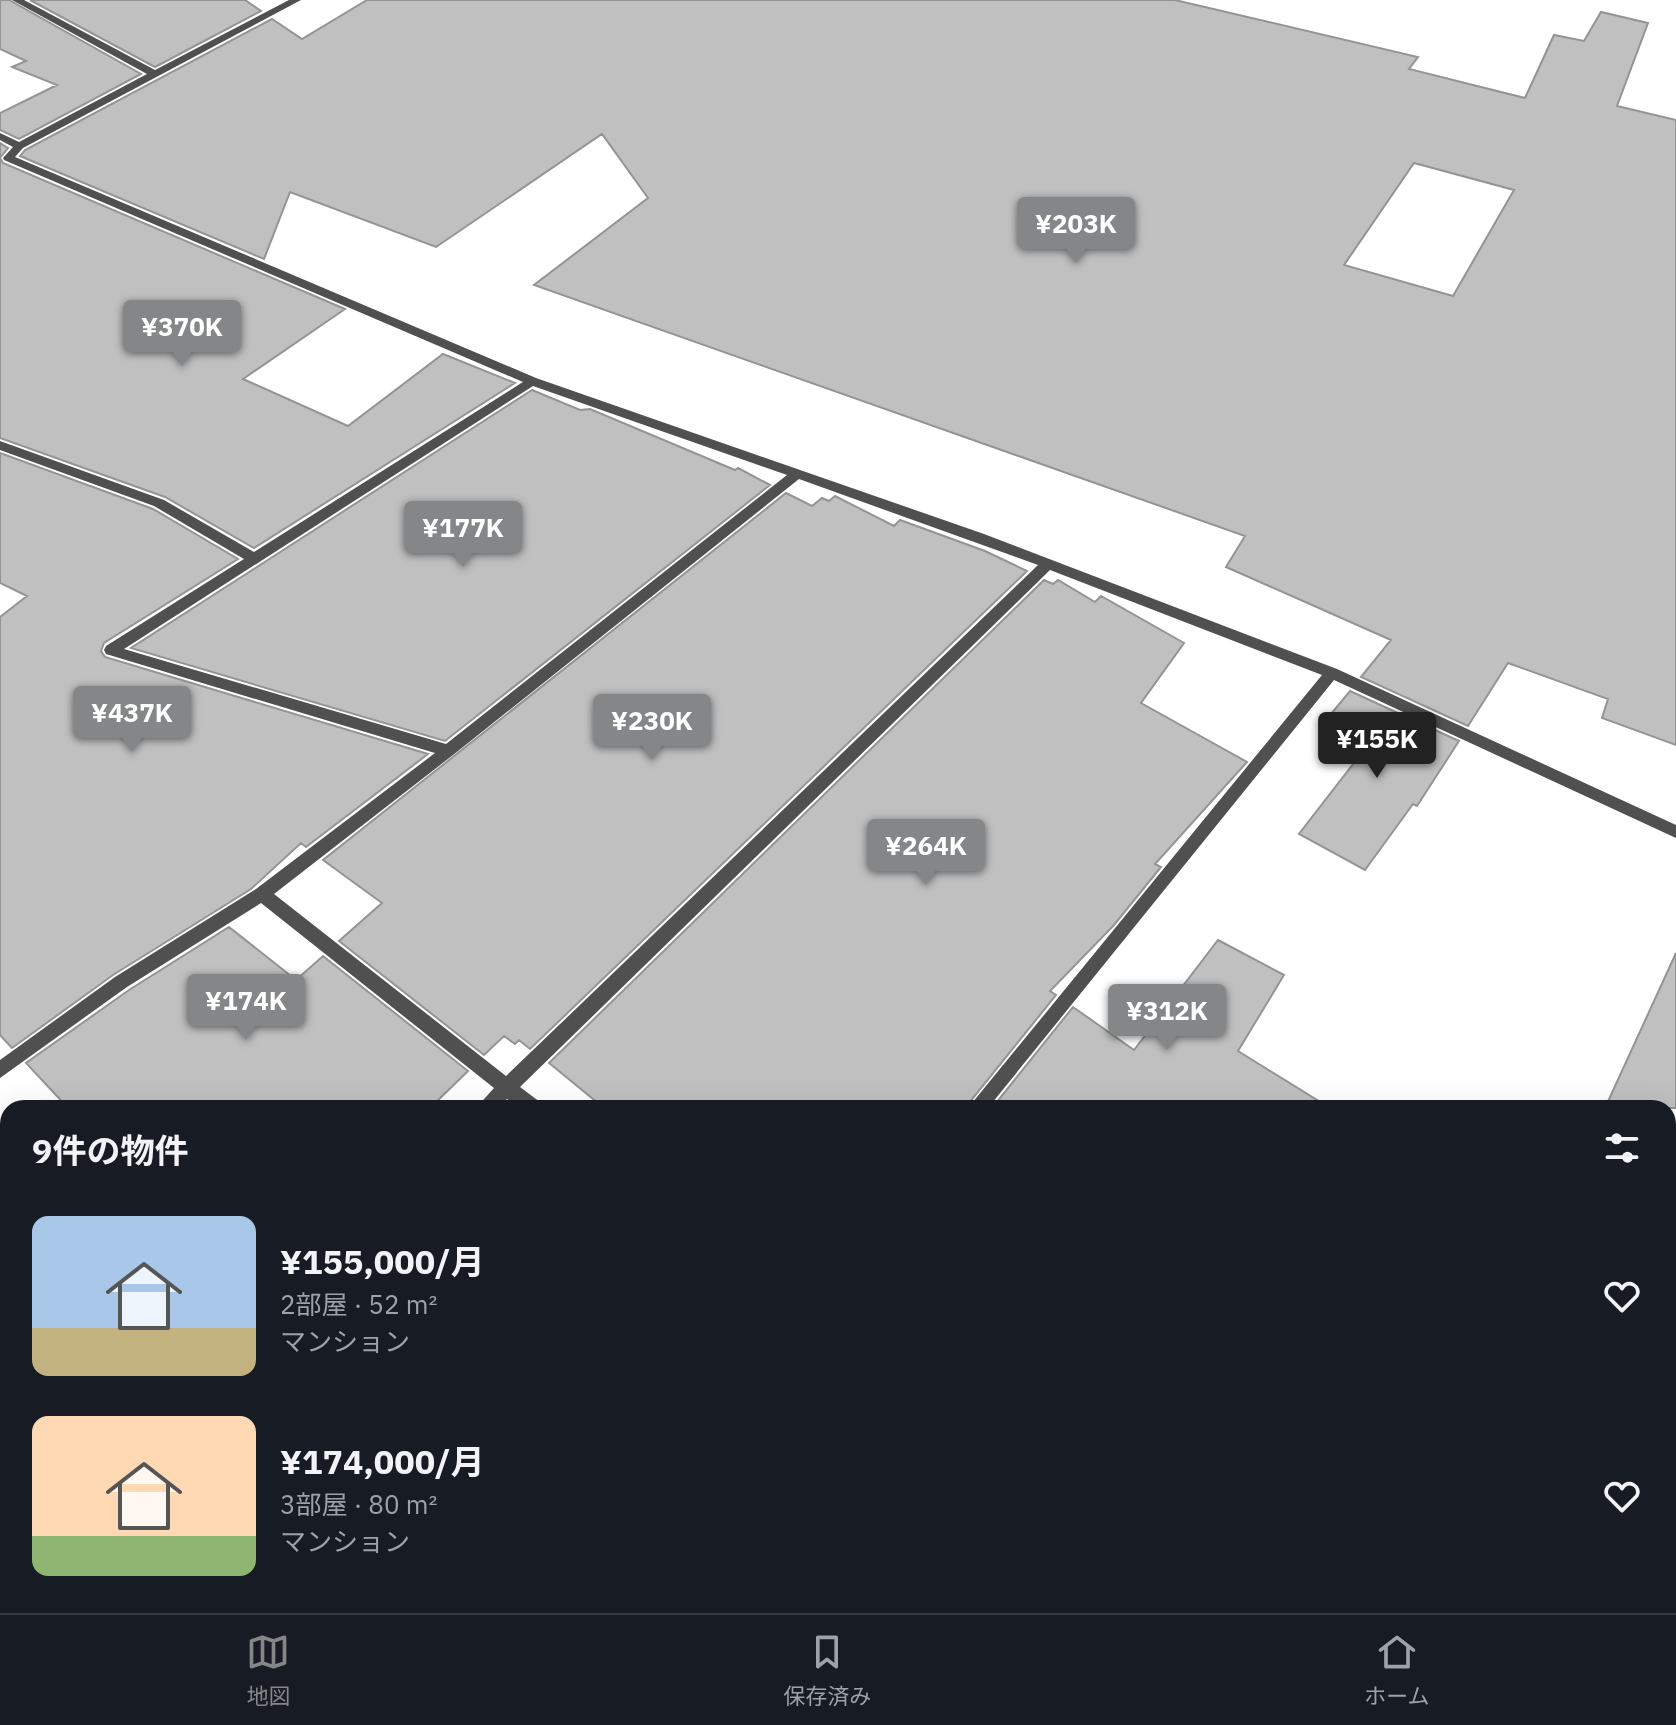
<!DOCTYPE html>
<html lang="ja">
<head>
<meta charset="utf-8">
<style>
	body { margin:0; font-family:"IBM Plex Sans","Noto Sans JP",sans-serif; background:#20242c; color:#f1f3f6; height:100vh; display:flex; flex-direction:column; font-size:30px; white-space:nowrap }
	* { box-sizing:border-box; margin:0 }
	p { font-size:26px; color:#9ea1a6 }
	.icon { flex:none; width:44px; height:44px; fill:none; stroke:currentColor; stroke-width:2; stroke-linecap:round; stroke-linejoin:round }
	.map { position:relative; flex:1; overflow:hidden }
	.panel { position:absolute; left:0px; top:1100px; width:1676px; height:514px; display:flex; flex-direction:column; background:#171b24; border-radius:24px 24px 0 0; box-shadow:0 8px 32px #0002 }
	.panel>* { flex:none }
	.price { position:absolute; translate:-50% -68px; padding:0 18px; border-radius:8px; background:#858687; color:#fff; font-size:26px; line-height:52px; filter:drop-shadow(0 2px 4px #0008) }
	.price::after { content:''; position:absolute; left:50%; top:48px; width:24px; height:18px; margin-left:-12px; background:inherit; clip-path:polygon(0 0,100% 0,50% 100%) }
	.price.current { background:#222; color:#fff }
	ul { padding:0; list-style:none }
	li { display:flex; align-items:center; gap:24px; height:200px; padding:0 32px }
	li span { display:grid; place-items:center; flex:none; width:224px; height:160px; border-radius:16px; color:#555 }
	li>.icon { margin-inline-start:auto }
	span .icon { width:96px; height:96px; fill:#fffc; stroke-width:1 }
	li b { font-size:34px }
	h2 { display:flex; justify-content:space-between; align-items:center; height:96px; padding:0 32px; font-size:34px }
	.menu { display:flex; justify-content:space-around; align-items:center; height:112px; border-top:2px solid #363941; background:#171b24; font-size:22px; color:#9ea1a6 }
	.menu a { display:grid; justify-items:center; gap:4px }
	.menu .current { color:#858687 }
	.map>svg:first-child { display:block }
	.building { fill:#c0c0c0; stroke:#949494; stroke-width:2; fill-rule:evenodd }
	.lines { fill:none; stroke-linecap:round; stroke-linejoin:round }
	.minor { fill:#505050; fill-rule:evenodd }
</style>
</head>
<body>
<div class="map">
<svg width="1676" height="1613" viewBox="0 0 1676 1613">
	<rect width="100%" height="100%" fill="#fff"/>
	<path class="building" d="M0 0H9L141 74 19 139 0 130V113L57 85 12 67 26 61 0 49Z
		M30 0H245L261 11 155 67Z
		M367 0H1175L1418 57 1409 69 1525 98 1554 35 1584 41 1601 12 1648 23 1617 106 1676 120V745L1602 718 1608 699 1508 663 1468 726 1361 677 1391 640 1226 567 1245 536 534 285 648 198 602 134 436 247 290 192 264 259 20 156 25 150 272 19 302 39ZM1414 163 1514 190 1453 296 1344 265Z
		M0 143 8 148 0 158 3 163 345 309 243 379 348 426 443 354 515 383 254 548 165 497 0 438Z
		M532 390 580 410 590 409 735 470 738 468 770 485 445 741 131 648Z
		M0 453 153 509 238 559 104 643 101 651 105 657 428 754 306 847 301 843 251 889 113 975 12 1048 0 1035V617L27 596 0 583Z
		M786 493 812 506 822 498 829 501 835 496 894 526 900 520 985 551 1027 571 530 1049 519 1040 515 1044 504 1036 484 1055 339 941 382 903 323 860Z
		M1044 580 1053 584 1058 580 1095 602 1101 596 1184 643 1141 703 1247 762 1155 864 1161 867 1114 925 1050 991 1056 995 965 1108H604L549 1063Z
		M1350 691 1459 741 1417 806 1413 804 1365 870 1299 834 1367 746 1331 714Z
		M229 927 296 980 323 956 468 1071 430 1108H68L26 1063 129 990Z
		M1218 940 1284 975 1238 1051 1330 1108H992L1073 1007 1134 1050Z
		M1676 953V1108H1605Z"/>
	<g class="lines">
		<path class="minor" d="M12 0H24L155 70 289 0H301L23 148 15 157 536 378 984 534 1337 669 1676 825V838L1334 680 988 1108H968L1322 675 1050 570 520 1087 540 1102 542 1108H519L507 1099 498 1108H476L494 1088 261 903 127 987 0 1078V1060L115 977 256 889 435 753 106 654 104 650 106 646 244 559 154 506 0 450V441L164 500 254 552 523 382 4 160 3 158 13 147 0 140V133L19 142 147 74ZM533 386 787 475 446 744 124 649ZM799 479 1038 565 506 1076 274 894 453 755Z
			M1676 1553V1594L1668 1597V1556Z
			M8 1555V1582L0 1585V1558Z
			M1668 1598 1672 1606 1669 1613H1647L1650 1606H1668Z
			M533 1606H559L556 1613H530Z"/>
	</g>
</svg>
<b class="price" style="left:1076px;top:265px">¥203K</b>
<b class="price" style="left:182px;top:368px">¥370K</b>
<b class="price" style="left:463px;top:569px">¥177K</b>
<b class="price" style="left:132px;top:754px">¥437K</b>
<b class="price" style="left:652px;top:762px">¥230K</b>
<b class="price current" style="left:1377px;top:780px">¥155K</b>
<b class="price" style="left:926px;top:887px">¥264K</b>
<b class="price" style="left:246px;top:1042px">¥174K</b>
<b class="price" style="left:1167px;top:1052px">¥312K</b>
<section class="panel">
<h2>9件の物件<svg class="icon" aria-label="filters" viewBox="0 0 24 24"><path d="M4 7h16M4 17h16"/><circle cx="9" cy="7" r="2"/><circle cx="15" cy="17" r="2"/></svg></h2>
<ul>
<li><span style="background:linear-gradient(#a9c7e8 70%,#c2b280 0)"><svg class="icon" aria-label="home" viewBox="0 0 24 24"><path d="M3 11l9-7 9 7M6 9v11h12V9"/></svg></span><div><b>¥155,000/月</b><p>2部屋 · 52 m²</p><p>マンション</p></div><svg class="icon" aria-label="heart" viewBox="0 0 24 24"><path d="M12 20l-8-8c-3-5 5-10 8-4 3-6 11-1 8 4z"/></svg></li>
<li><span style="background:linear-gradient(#ffd9b3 75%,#8fb573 0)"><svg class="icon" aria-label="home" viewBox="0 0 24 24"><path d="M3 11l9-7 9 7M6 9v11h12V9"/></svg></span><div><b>¥174,000/月</b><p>3部屋 · 80 m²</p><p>マンション</p></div><svg class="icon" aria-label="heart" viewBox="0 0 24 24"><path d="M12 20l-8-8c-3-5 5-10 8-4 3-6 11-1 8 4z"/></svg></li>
</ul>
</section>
</div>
<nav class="menu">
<a class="current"><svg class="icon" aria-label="map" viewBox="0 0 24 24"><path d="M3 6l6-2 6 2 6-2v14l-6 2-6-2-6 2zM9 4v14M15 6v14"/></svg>地図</a>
<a><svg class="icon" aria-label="saved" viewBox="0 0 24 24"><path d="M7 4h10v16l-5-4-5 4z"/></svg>保存済み</a>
<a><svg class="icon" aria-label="home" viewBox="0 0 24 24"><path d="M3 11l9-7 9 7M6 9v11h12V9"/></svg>ホーム</a>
</nav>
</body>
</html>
